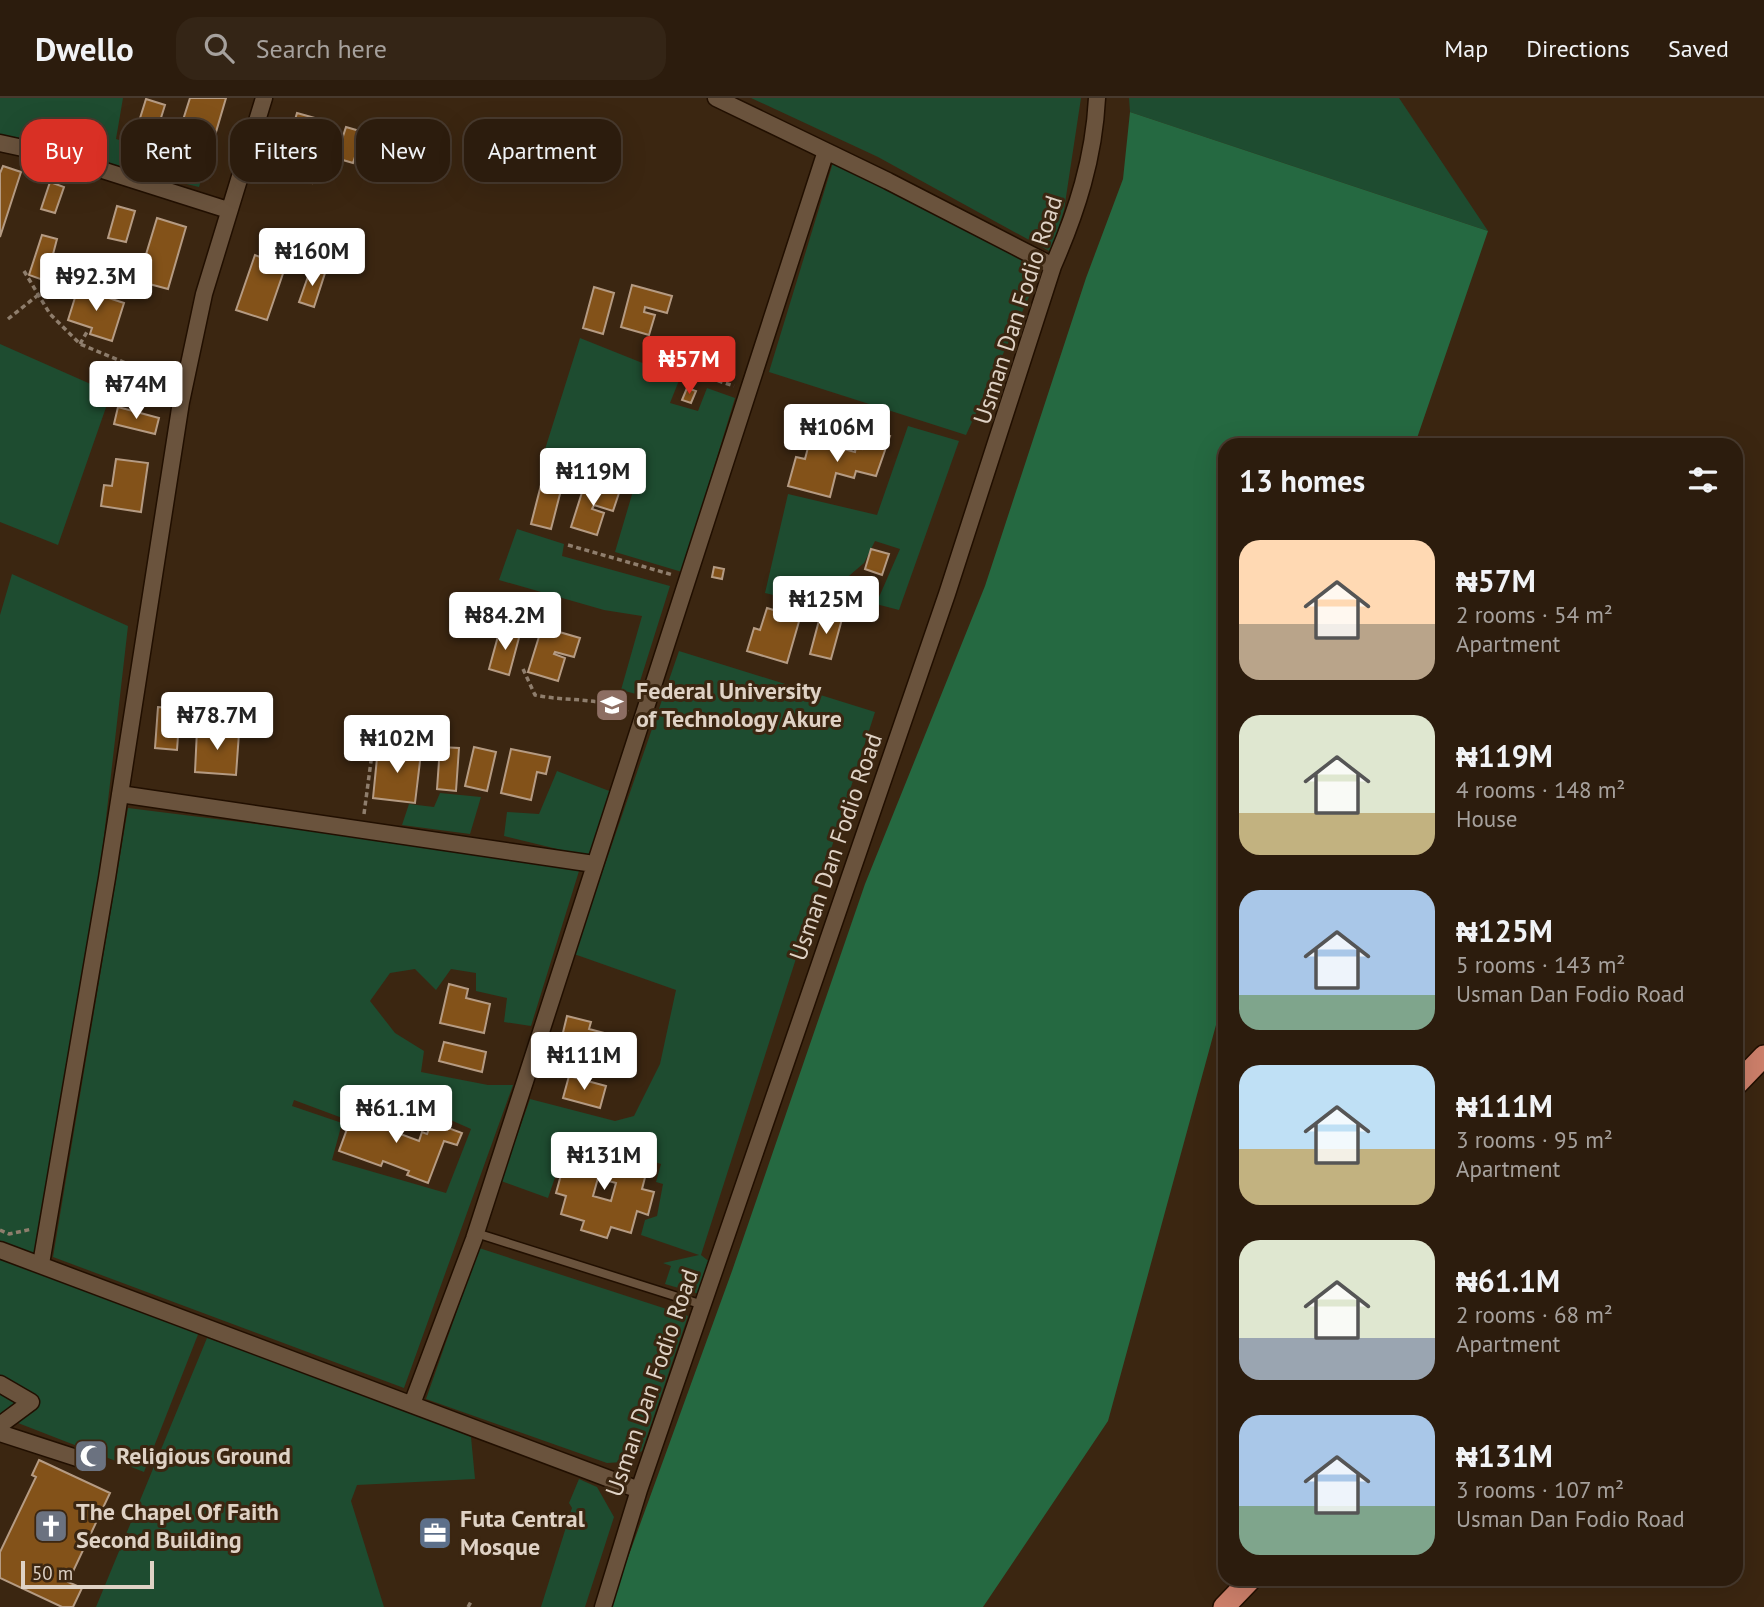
<!DOCTYPE html>
<html lang="en">
<head>
<meta charset="utf-8">
<style>
	body { margin:0; font-family:"PT Sans",sans-serif; background:#342516; color:#f1f3f6; height:100vh; display:flex; flex-direction:column; font-size:26px; white-space:nowrap }
	* { box-sizing:border-box; margin:0 }
	p { font-size:23px; color:#a6a19d }
	.icon { flex:none; width:38px; height:38px; fill:none; stroke:currentColor; stroke-width:2; stroke-linecap:round; stroke-linejoin:round }
	.map { position:relative; flex:1; overflow:hidden }
	.drawer { position:absolute; left:1218px; top:340px; width:525px; height:1148px; display:flex; flex-direction:column; background:#2c1c0d; border-radius:21px; box-shadow:0 7px 28px #0002,0 0 0 2px #483a2e }
	.drawer>* { flex:none }
	.guide { position:absolute; left:21px; top:21px; width:665px; height:63px; display:flex; gap:14px }
	.scale { position:absolute; left:21px; bottom:18px; width:133px; box-sizing:border-box; padding-left:7px; border:4px solid #dfd2c5; border-top:0; font-size:19px; line-height:24px; white-space:nowrap; color:#dfd2c5; -webkit-text-stroke:5px #3b2611; paint-order:stroke }
	.price { position:absolute; translate:-50% -60px; padding:0 16px; border-radius:7px; background:#fff; color:#222; font-size:23px; line-height:46px; filter:drop-shadow(0 2px 4px #0008) }
	.price::after { content:''; position:absolute; left:50%; top:42px; width:21px; height:16px; margin-left:-10px; background:inherit; clip-path:polygon(0 0,100% 0,50% 100%) }
	.price.selected { background:#d93025; color:#fff }
	ul { padding:0; list-style:none }
	li { display:flex; align-items:center; gap:21px; height:175px; padding:0 21px }
	li span { display:grid; place-items:center; flex:none; width:196px; height:140px; border-radius:21px; color:#555 }
	li>.icon { margin-inline-start:auto }
	span .icon { width:84px; height:84px; fill:#fffc; stroke-width:1 }
	li b { font-size:30px }
	h2 { display:flex; justify-content:space-between; align-items:center; height:84px; padding:0 21px; font-size:30px }
	.tag { padding:0 24px; border-radius:21px; background:#2c1c0d; box-shadow:0 7px 28px #0002,0 0 0 2px #483a2e; font-size:24px; line-height:63px }
	.tag.selected { background:#d93025; color:#fff }
	header { display:flex; align-items:center; gap:42px; box-sizing:border-box; height:98px; padding:0 35px; background:#2c1c0d; border-bottom:2px solid #483a2e }
	header strong { font-size:33px }
	nav { display:flex; gap:38px; margin-inline-start:auto; font-size:24px }
	.search { width:490px; height:63px; background:#342516; display:flex; align-items:center; gap:18px; box-sizing:border-box; padding:0 24px; border-radius:21px; color:#a6a19d; font-size:26px }
	.map>svg:first-child { display:block }
	.green { fill:#1e4c30; fill-rule:evenodd }
	.forest { fill:#256941 }
	.building { fill:#835219; stroke:#b59b83; stroke-width:2; fill-rule:evenodd }
	.lines { fill:none; stroke-linecap:round; stroke-linejoin:round }
	.lane-casing { stroke:#210f00; stroke-width:11 }
	.street-casing { stroke:#210f00; stroke-width:19 }
	.highway-casing { stroke:#210f00; stroke-width:24 }
	.path { stroke:#8f7e6d; stroke-width:3.5; stroke-dasharray:5 3.5; stroke-linecap:butt }
	.lane { stroke:#6a533d; stroke-width:8 }
	.street { stroke:#6a533d; stroke-width:16 }
	.highway { stroke:#cd7f6a; stroke-width:21 }
	.labels { text-anchor:middle; stroke-width:6; stroke-linejoin:round; paint-order:stroke }
	.street-label { font-size:24px; fill:#dfd2c5; stroke:#3b2611 }
	.poi-label { font-size:24px; font-weight:bold; fill:#dfd2c5; stroke:#3b2611; text-anchor:start }
</style>
</head>
<body>
<header>
<strong>Dwello</strong>
<div class="search"><svg class="icon" aria-label="search" viewBox="0 0 24 24"><circle cx="10" cy="10" r="6"/><path d="M15 15l6 6"/></svg>Search here</div>
<nav><a>Map</a><a>Directions</a><a>Saved</a></nav>
</header>
<div class="map">
<svg width="1764" height="1509" viewBox="0 0 1764 1509">
	<rect width="100%" height="100%" fill="#3b2611"/>
	<path class="green" d="M0 0H123L116 41 205 69 199 89 0 41Z
		M751 0H1081L1064 112 1051 154 878 59Z
		M1129 0H1399L1488 133 1130 14Z
		M835 58 1045 164 966 337 769 274Z
		M580 240 680 280 670 305 698 313 707 290 735 300 682 474 615 454 633 393 541 364Z
		M0 246 111 295 58 447 0 424Z
		M908 328 959 343 899 512 876 506 900 451 875 443 864 465 815 507 765 495 788 396 877 417Z
		M517 431 564 446 562 458 670 488 636 596 621 592 642 518 604 512 499 482Z
		M12 476 128 528 83 922 42 1162 0 1148V517Z
		M679 553 875 614 701 1157 711 1165 699 1196 665 1186 671 1168 663 1165 699 1157 641 1137 645 1122 657 1118 663 1086 656 1084 661 1066 583 1040 571 1057 563 1056 548 1100 501 1083 530 1001 615 1023 634 1018 660 966 676 892 574 856Z
		M557 673 612 694 590 759 504 738 507 714 539 716Z
		M440 695 481 699 470 736 402 727 409 706 434 709Z
		M128 710 393 743 579 773 531 928 504 924 507 900 476 893V875L451 871 436 892 415 871 390 875 370 903 395 935 424 953 421 974 488 987H513L404 1290 53 1159ZM294 1002 345 1021 352 1004 402 1021 437 1016 471 1031 446 1095 332 1062 342 1025 292 1008Z
		M479 1150 688 1218 642 1353 623 1364 607 1365 426 1301Z
		M0 1160 199 1234 144 1374 0 1318Z
		M207 1240 391 1305 471 1339 475 1381 357 1387 351 1403 384 1509H96Z
		M579 1381 597 1389 614 1419 585 1509H541L572 1410 569 1405Z"/>
	<path class="forest" d="M1130 14 1488 133 1415 346H1225V894L1108 1323 983 1509H610L732 1173 865 786 985 488 1086 180 1123 81Z"/>
	<path class="building" d="M190 0H226L211 51 176 44Z
		M146 1 165 7 155 39 136 33Z
		M297 15 329 24 312 85 279 76Z
		M346 29 363 34 353 65 336 60Z
		M3 68 21 74 0 139V75Z
		M50 84 64 89 55 115 41 111Z
		M117 108 135 113 126 144 108 140Z
		M157 120 186 129 168 191 138 183Z
		M42 137 57 141 46 183 29 177Z
		M272 156 288 161 267 222 236 212 255 157 270 163Z
		M84 159 121 173 115 191 78 177Z
		M311 170 325 175 314 209 299 204Z
		M632 187 672 198 667 215 645 209 644 214 655 217 649 237 621 229Z
		M594 189 614 195 603 236 583 230Z
		M78 190 124 205 112 243 90 236 92 230 68 222Z
		M687 290 696 293 691 305 682 302Z
		M118 309 159 320 155 336 114 326Z
		M867 332 890 338 876 378 856 373 854 380 836 375 830 399 788 388 796 359 805 361 810 342 855 354 856 349 862 351Z
		M116 361 148 365 141 414 101 408 104 387 112 388Z
		M585 385 619 395 613 413 594 407 592 411 604 415 597 437 571 429Z
		M541 387 561 392 551 431 531 426Z
		M871 451 889 456 882 477 865 471Z
		M714 469 724 471 722 481 712 479Z
		M767 510 800 520 787 565 747 553 754 530 760 532Z
		M821 515 842 521 831 561 810 556Z
		M542 529 580 540 574 559 555 554 554 556 565 560 558 583 528 574Z
		M500 531 520 536 509 577 489 571Z
		M158 609 180 611 177 652 155 650Z
		M197 632 239 635 236 677 195 674Z
		M440 649 459 650 456 693 437 691Z
		M474 649 496 654 487 693 465 688Z
		M378 650 421 655 415 705 373 700Z
		M511 651 550 659 546 676 537 674 531 702 501 695Z
		M449 886 468 891 466 900 490 906 484 935 440 925Z
		M567 918 591 924 589 931 612 937 604 967 558 955Z
		M444 944 486 954 482 974 439 963Z
		M569 978 606 988 600 1010 563 1000Z
		M354 1012 398 1028 395 1034 419 1043 422 1034 427 1036 432 1024 462 1035 457 1047 444 1043 428 1085 407 1077 409 1073 383 1063 381 1068 339 1053Z
		M578 1048 648 1068 642 1091 654 1094 648 1117 637 1113 631 1135 611 1129 607 1140 581 1132 584 1123 561 1116 566 1098 556 1095 564 1066 572 1068ZM598 1080 616 1085 611 1103 593 1098Z
		M39 1362 110 1395 68 1484 82 1490 73 1509H62L0 1480V1454L36 1379 32 1377Z"/>
	<g class="lines">
		<g class="lane-casing">
			<path id="lane" d="M476 1135 703 1207"/>
		</g>
		<g class="street-casing">
			<path id="street" d="M716 0 888 83 1053 168
				M0 45 55 57 228 112
				M120 696 594 766
				M0 1152 639 1392
				M41 1166 107 780 181 304 204 196 264 0
				M0 1286 31 1304 0 1327
				M412 1306 474 1141 826 53
				M0 1335 86 1363
				M603 1509 639 1392 947 496 1053 168C1077 113 1094 60 1097 0"/>
		</g>
		<g class="highway-casing">
			<path id="highway" d="M1736 987 1764 958
				M1224 1509 1252 1480"/>
		</g>
		<path class="path" d="M24 173 50 216 80 246 169 283
			M8 221 38 197
			M80 246 88 232
			M645 259 734 288
			M568 447 673 477
			M523 571 535 597C566 604 599 598 628 614
			M364 716 375 633
			M0 1132 9 1136 32 1131
			M468 1509 472 1502"/>
		<use href="#lane" class="lane"/>
		<use href="#street" class="street"/>
		<use href="#highway" class="highway"/>
	</g>
	<defs>
		<g id="university-square" transform="scale(1.75)"><rect x="-9" y="-9" width="18" height="18" rx="4" fill="#8d6e63" stroke="#3b2611"/><path d="M0-5L7-2L0 1L-7-2ZM-4 1L0 2.5L4 1V4Q0 6-4 4Z" fill="#fff"/></g>
		<g id="mosque-square" transform="scale(1.75)"><rect x="-9" y="-9" width="18" height="18" rx="4" fill="#6b7280" stroke="#3b2611"/><path d="M3.5-4.9A6 6 0 1 0 3.5 4.9A5 5 0 1 1 3.5-4.9Z" fill="#fff"/></g>
		<g id="church-square" transform="scale(1.75)"><rect x="-9" y="-9" width="18" height="18" rx="4" fill="#6b7280" stroke="#3b2611"/><path d="M-1.2-6h2.4v3.5h3.3v2.4h-3.3V6h-2.4V-.1h-3.3v-2.4h3.3Z" fill="#fff"/></g>
		<g id="office-square" transform="scale(1.75)"><rect x="-9" y="-9" width="18" height="18" rx="4" fill="#5c6f8a" stroke="#3b2611"/><path d="M-6-3h4V-5.5h4V-3h4V5H-6ZM-1-4.5V-3h2v-1.5ZM-6 0V1H6V0Z" fill="#fff"/></g>
	</defs>
	<g fill-rule="evenodd">
		<use href="#university-square" x="612" y="607"/>
		<use href="#mosque-square" x="91" y="1358"/>
		<use href="#church-square" x="51" y="1428"/>
		<use href="#office-square" x="435" y="1435"/>
	</g>
	<g class="labels">
		<g class="street-label">
			<text transform="translate(1018 212) rotate(-72)" y="8">Usman Dan Fodio Road</text>
			<text transform="translate(836 749) rotate(-71)" y="8">Usman Dan Fodio Road</text>
			<text transform="translate(652 1285) rotate(-71)" y="8">Usman Dan Fodio Road</text>
		</g>
		<g class="poi-label">
			<text x="636" y="601">Federal University<tspan x="636" dy="28">of Technology Akure</tspan></text>
			<text x="116" y="1366">Religious Ground</text>
			<text x="76" y="1422">The Chapel Of Faith<tspan x="76" dy="28">Second Building</tspan></text>
			<text x="460" y="1429">Futa Central<tspan x="460" dy="28">Mosque</tspan></text>
		</g>
	</g>
</svg>
<div class="scale">50 m</div>
<b class="price" style="left:312px;top:190px">₦160M</b>
<b class="price" style="left:96px;top:215px">₦92.3M</b>
<b class="price selected" style="left:689px;top:298px">₦57M</b>
<b class="price" style="left:136px;top:323px">₦74M</b>
<b class="price" style="left:837px;top:366px">₦106M</b>
<b class="price" style="left:593px;top:410px">₦119M</b>
<b class="price" style="left:826px;top:538px">₦125M</b>
<b class="price" style="left:505px;top:554px">₦84.2M</b>
<b class="price" style="left:217px;top:654px">₦78.7M</b>
<b class="price" style="left:397px;top:677px">₦102M</b>
<b class="price" style="left:584px;top:994px">₦111M</b>
<b class="price" style="left:396px;top:1047px">₦61.1M</b>
<b class="price" style="left:604px;top:1094px">₦131M</b>
<div class="guide">
<a class="tag selected">Buy</a>
<a class="tag">Rent</a>
<a class="tag">Filters</a>
<a class="tag">New</a>
<a class="tag">Apartment</a>
</div>
<section class="drawer">
<h2>13 homes<svg class="icon" aria-label="filters" viewBox="0 0 24 24"><path d="M4 7h16M4 17h16"/><circle cx="9" cy="7" r="2"/><circle cx="15" cy="17" r="2"/></svg></h2>
<ul>
<li><span style="background:linear-gradient(#ffd9b3 60%,#b9a48a 0)"><svg class="icon" aria-label="home" viewBox="0 0 24 24"><path d="M3 11l9-7 9 7M6 9v11h12V9"/></svg></span><div><b>₦57M</b><p>2 rooms · 54 m²</p><p>Apartment</p></div></li>
<li><span style="background:linear-gradient(#dfe7d0 70%,#c2b280 0)"><svg class="icon" aria-label="home" viewBox="0 0 24 24"><path d="M3 11l9-7 9 7M6 9v11h12V9"/></svg></span><div><b>₦119M</b><p>4 rooms · 148 m²</p><p>House</p></div></li>
<li><span style="background:linear-gradient(#a9c7e8 75%,#7fa58c 0)"><svg class="icon" aria-label="home" viewBox="0 0 24 24"><path d="M3 11l9-7 9 7M6 9v11h12V9"/></svg></span><div><b>₦125M</b><p>5 rooms · 143 m²</p><p>Usman Dan Fodio Road</p></div></li>
<li><span style="background:linear-gradient(#bfe0f5 60%,#c2b280 0)"><svg class="icon" aria-label="home" viewBox="0 0 24 24"><path d="M3 11l9-7 9 7M6 9v11h12V9"/></svg></span><div><b>₦111M</b><p>3 rooms · 95 m²</p><p>Apartment</p></div></li>
<li><span style="background:linear-gradient(#dfe7d0 70%,#9aa5b1 0)"><svg class="icon" aria-label="home" viewBox="0 0 24 24"><path d="M3 11l9-7 9 7M6 9v11h12V9"/></svg></span><div><b>₦61.1M</b><p>2 rooms · 68 m²</p><p>Apartment</p></div></li>
<li><span style="background:linear-gradient(#a9c7e8 65%,#7fa58c 0)"><svg class="icon" aria-label="home" viewBox="0 0 24 24"><path d="M3 11l9-7 9 7M6 9v11h12V9"/></svg></span><div><b>₦131M</b><p>3 rooms · 107 m²</p><p>Usman Dan Fodio Road</p></div></li>
</ul>
</section>
</div>
</body>
</html>
